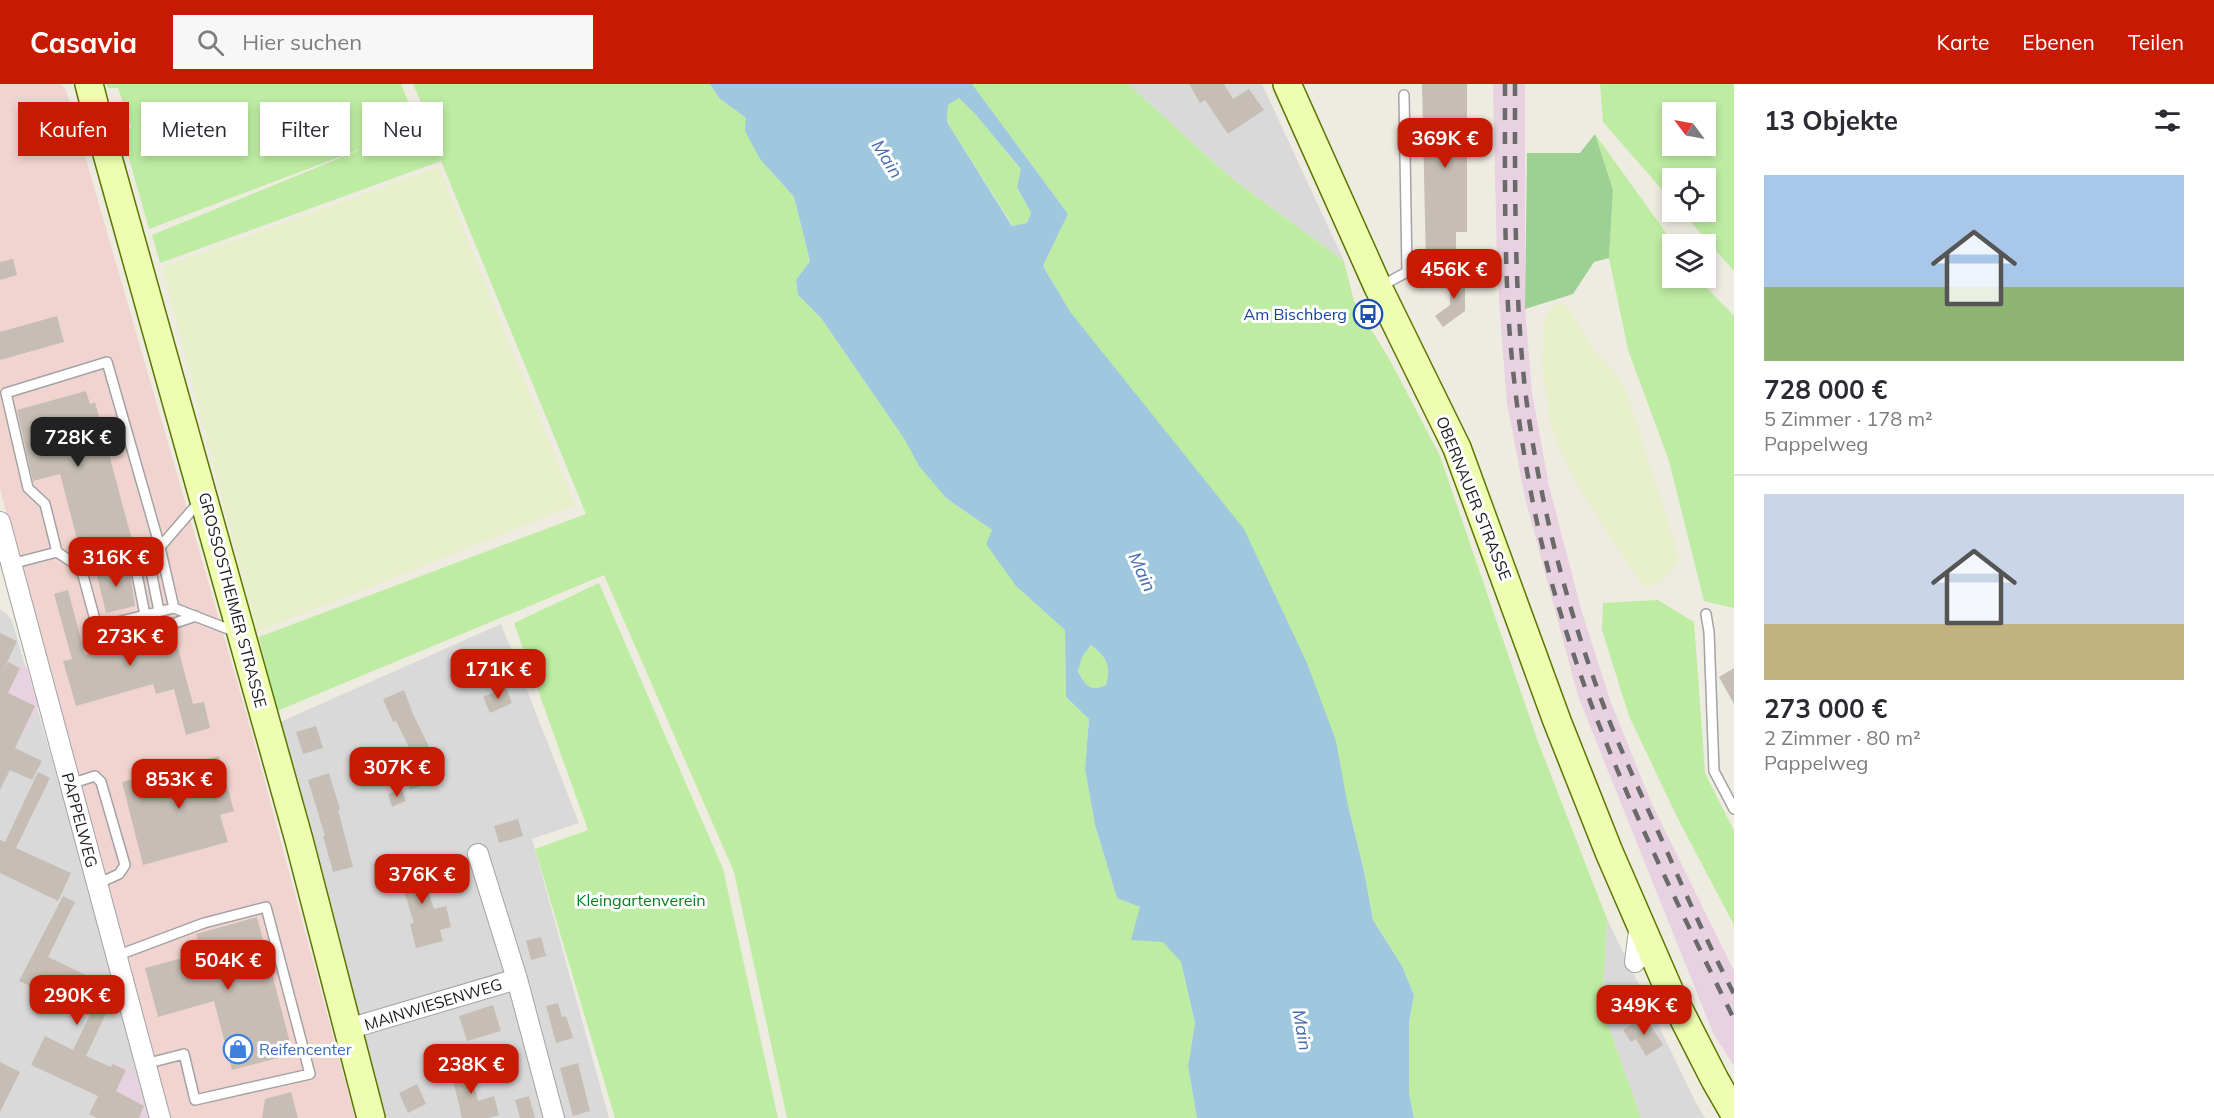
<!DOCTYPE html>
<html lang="de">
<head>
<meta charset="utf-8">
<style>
	body { margin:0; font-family:Mulish,sans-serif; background:#f7f7f7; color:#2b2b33; height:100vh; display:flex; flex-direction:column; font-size:22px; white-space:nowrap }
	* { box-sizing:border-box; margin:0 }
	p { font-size:20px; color:#7c7c81 }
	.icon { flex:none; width:33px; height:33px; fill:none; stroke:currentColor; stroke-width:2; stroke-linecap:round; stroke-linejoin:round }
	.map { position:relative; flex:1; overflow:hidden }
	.side { display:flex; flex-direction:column; background:#fff; width:480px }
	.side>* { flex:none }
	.banner { position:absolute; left:18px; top:18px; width:570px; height:54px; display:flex; gap:12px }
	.needle { width:39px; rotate:302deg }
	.fabs { position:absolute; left:1662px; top:18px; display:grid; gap:12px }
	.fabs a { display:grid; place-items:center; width:54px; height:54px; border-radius:0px; background:#fff; box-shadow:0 3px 9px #0003; font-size:30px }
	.price { position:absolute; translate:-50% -51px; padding:0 14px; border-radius:12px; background:#c81a00; color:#fff; font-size:20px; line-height:39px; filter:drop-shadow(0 2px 3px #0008) }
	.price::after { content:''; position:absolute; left:50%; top:36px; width:18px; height:14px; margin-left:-9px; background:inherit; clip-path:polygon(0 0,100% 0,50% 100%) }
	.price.active { background:#222; color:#fff }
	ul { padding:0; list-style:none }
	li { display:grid; align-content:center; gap:12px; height:318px; padding:0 30px }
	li+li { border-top:2px solid #e1e1e2 }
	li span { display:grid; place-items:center; height:186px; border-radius:0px; color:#555 }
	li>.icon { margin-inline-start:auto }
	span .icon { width:108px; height:108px; fill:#fffc; stroke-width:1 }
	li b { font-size:26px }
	h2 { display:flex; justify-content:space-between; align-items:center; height:72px; padding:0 30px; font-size:26px }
	.tag { padding:0 21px; border-radius:0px; background:#fff; box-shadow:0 3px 9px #0003; font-size:21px; line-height:54px }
	.tag.active { background:#c81a00; color:#fff }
	header { display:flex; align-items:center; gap:36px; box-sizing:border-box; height:84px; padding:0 30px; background:#c81a00; color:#fff }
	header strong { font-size:28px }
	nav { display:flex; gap:33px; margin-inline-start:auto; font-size:21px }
	.search { width:420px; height:54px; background:#f7f7f7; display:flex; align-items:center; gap:15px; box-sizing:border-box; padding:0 21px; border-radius:0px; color:#7c7c81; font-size:22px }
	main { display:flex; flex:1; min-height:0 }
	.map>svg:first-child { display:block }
	.residential { fill:#dad9d9 }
	.commercial { fill:#f1d4cf }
	.industrial { fill:#e8d2e1 }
	.farmland { fill:#e7efcb }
	.grass { fill:#beeca3; fill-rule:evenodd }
	.forest { fill:#9dd093 }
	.water { fill:#9fc8df; fill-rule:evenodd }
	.building { fill:#c6beb4 }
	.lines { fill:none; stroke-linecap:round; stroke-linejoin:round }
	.lane-casing { stroke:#a3a3a3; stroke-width:12 }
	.street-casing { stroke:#a3a3a3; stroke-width:22 }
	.secondary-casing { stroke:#5a7600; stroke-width:30 }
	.lane { stroke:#fff; stroke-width:9 }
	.street { stroke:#fff; stroke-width:20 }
	.secondary { stroke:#effdb1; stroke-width:27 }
	.rail { stroke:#6a6a6a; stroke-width:4.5; stroke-dasharray:12 12; stroke-linecap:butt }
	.labels { text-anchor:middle; stroke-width:6; stroke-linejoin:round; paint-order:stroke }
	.transit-label { font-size:16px; fill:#164399; stroke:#fff; text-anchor:end }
	.street-label { font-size:16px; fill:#1c1c1c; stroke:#fff }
	.park-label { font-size:16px; fill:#067f1f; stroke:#fff }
	.shop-label { font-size:16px; fill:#366cbe; stroke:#fff; text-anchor:start }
	.water-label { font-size:18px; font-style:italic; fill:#446cb0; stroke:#fff }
</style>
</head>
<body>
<header>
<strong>Casavia</strong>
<div class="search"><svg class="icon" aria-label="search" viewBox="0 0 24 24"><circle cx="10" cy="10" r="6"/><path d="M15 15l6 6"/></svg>Hier suchen</div>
<nav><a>Karte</a><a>Ebenen</a><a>Teilen</a></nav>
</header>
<main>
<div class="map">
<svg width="1734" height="1034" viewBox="0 0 1734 1034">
	<rect width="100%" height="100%" fill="#eeebe1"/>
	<path class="residential" d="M1128 0H1262L1344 177 1230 93Z
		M0 525 7 530 12 537 155 1034H0Z
		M501 540 579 739 532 755 609 1034H384L280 638Z
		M1607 835 1696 1019 1705 1034H1641L1602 923Z"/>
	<path class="commercial" d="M0 0H61L66 6 251 646 355 1034H164L0 405Z"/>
	<path class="industrial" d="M1493 0H1525V225L1532 309 1549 402 1581 525 1610 616 1651 718 1734 887V982L1713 949 1578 612 1525 414 1507 319 1501 244 1497 179Z
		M8 576 27 584 38 622 26 649 0 637V594Z
		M114 978 135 988 148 1034H97L89 1030Z"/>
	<path class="farmland" d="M438 83 575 421 257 548 162 183Z
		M1556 218 1566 221 1595 267 1624 300 1678 469 1675 482 1660 498 1645 504 1613 457 1577 400 1561 368 1550 338 1542 280 1545 234Z"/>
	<path class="grass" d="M106 0H401L412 27 415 43 429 37 413 0H710L719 14 746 34 760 75 794 113 810 177 796 196 798 211 821 234 905 356 920 382 946 414 992 446 1016 502 1065 546 1066 613 1089 635 1085 685 1095 741 1117 814 1140 823 1163 857 1181 878 1195 939 1188 982 1197 1034H787L734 788 604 491 277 627 259 553 586 430 441 77 160 179 152 151 379 58 149 145 122 50 131 43 118 4H108Z
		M972 0H1128L1230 93 1344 177 1354 217 1391 278 1440 372 1537 655 1607 835 1602 923 1641 1034H1414L1409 1009V939L1414 911 1402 882 1373 836 1364 787 1347 717 1071 229 1043 182 1068 130Z
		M1600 0H1734V187L1682 128H1706V94H1672V117L1603 38ZM1672 28H1706V62H1672Z
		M959 14 976 31 1021 85 1017 103 1031 129 1027 139 1013 142 947 38 948 21Z
		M1595 50 1674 160 1672 194H1697L1734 232V524L1704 517 1669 377 1628 266 1609 174 1613 106Z
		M599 499 723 785 778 1034H615L535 765 588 746 514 539Z
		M1658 516 1694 538 1705 689 1734 747V841L1678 735 1629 632 1602 546 1603 519Z
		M1091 561C1107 574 1111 581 1106 601 1091 609 1084 600 1078 586L1082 573Z"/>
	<path class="forest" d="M1595 50 1613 106 1609 174 1594 178 1573 210 1525 225 1527 69H1580Z"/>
	<path class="water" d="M710 0H972L1068 130 1043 182 1071 229 1244 445 1307 579 1336 657 1347 717 1364 787 1373 836 1402 882 1414 911 1409 939V1009L1414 1034H1197L1188 982 1195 939 1181 878 1163 858 1131 856 1140 823 1117 814 1095 741 1085 685 1089 635 1066 613 1065 546 1016 502 986 460 992 446 946 414 919 382 905 356 821 234 798 211 796 196 810 177 794 113 760 75 745 47 746 34 719 14ZM959 14 976 31 1021 85 1017 103 1031 129 1027 139 1012 142 947 38 948 21ZM1091 561C1107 574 1111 581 1106 601 1091 609 1084 600 1078 587L1082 573Z"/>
	<path class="building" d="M1189 0H1224L1233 15 1249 5 1264 26 1228 50 1205 16 1200 19Z
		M1422 0H1467V148H1456V179H1426Z
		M13 175 17 191 0 196V178Z
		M1450 190H1465V227L1443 243 1435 232 1450 221Z
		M57 232 64 258 0 276V248Z
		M86 307 90 320 95 318 132 456 119 460 121 466 92 474 91 467 81 470 60 390 33 397 17 326Z
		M124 479 125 484 129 483 135 522 106 529 96 487Z
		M68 506 85 571 150 553 155 544 153 540 148 538 175 532 171 540 174 543 179 545 173 546 193 620 204 618 210 644 186 651 174 605 156 610 153 600 76 622 63 577 72 575 54 510Z
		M0 549 17 557 0 594Z
		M8 578 20 584 8 609 35 622 15 664 42 677 32 696 10 686 0 706V594Z
		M1734 584V620L1719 593Z
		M506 603 512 619 490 629 483 613Z
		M404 606 413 630 432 669 441 694 410 706 401 681 415 675 396 637 393 638 383 615Z
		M316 642 323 664 303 670 296 648Z
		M219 672 234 727 220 731 228 758 143 781 122 698Z
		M38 688 50 694 16 764 71 789 58 817 0 789V756L5 758Z
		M329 689 340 725 338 726 353 783 333 788 323 752H325L308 696Z
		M402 705 406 717 392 723 388 710Z
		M518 735 523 752 499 759 494 742Z
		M417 772 434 825 446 822 451 843 440 846 443 857 416 864 410 840 414 839 395 779Z
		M63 812 75 818 48 873 105 900 99 911 112 917 86 972 111 983 113 980 126 986 116 1007 144 1022 139 1034H97L89 1030 98 1012 31 981 45 952 73 966 90 931 19 897Z
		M257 833 293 970 232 986 214 917 158 933 145 884 201 869 196 850Z
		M541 853 546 872 531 876 526 857Z
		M558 919 562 933 566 932 573 954 556 959 546 922Z
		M493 921 501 947 467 957 459 932Z
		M1645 932 1663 961 1646 972 1636 955 1631 958 1623 946Z
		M0 978 20 988 0 1028Z
		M468 978 478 1017 494 1012 499 1031 488 1034H462L450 983Z
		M578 979 590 1027 573 1032 560 984Z
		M417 1000 426 1020 408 1029 399 1009Z
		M291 1008 298 1034H262L265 1015Z
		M529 1012 535 1034H520L515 1016Z"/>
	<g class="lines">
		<g class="lane-casing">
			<path id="lane" d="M1381 202 1407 188 1404 11
				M147 467 159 527
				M57 468 81 484
				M133 470 145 531
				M11 480 57 468 45 420 28 404 6 309 107 278 160 463 81 484 97 543 174 524 236 548
				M174 524 160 463 199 418
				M1706 530 1709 548 1714 687 1734 725
				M126 536 139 547 148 545
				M178 538 196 532
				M70 700 95 692 101 698 125 781 119 790 97 800
				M116 872 204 839 266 823 310 990 195 1016 184 970 145 980"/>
		</g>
		<g class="street-casing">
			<path id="street" d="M0 438 160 1034
				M478 770 517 895 554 1034
				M1635 878 1640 839
				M348 945 517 895"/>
		</g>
		<g class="secondary-casing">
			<path id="secondary" d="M89 0 107 70 299 756 371 1034
				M1287 0 1378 203 1457 364 1557 637 1609 768 1669 906 1715 996 1734 1029"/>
		</g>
		<use href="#lane" class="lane"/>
		<use href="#street" class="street"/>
		<use href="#secondary" class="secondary"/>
		<path class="rail" d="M1505 0C1505 80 1504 160 1509 240 1516 337 1533 441 1562 534 1604 673 1670 805 1734 935
			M1515 0C1515 102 1514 204 1525 305 1539 420 1569 534 1611 641 1628 683 1647 723 1665 763 1687 813 1709 862 1734 910"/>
	</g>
	<defs>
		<g id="bus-ring" transform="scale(1.5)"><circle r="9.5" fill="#fff" stroke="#1a4fb4" stroke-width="1.5"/><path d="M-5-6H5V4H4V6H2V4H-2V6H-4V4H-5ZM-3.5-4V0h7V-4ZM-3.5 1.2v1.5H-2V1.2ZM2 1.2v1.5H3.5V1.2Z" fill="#1a4fb4"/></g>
		<g id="shop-ring" transform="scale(1.5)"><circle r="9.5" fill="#fff" stroke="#3f7fe0" stroke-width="1.5"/><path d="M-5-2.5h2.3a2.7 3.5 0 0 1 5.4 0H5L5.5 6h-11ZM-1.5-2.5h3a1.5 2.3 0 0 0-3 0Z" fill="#3f7fe0"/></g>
	</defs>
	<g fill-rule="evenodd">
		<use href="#bus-ring" x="1368" y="230"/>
		<use href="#shop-ring" x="238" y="965"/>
	</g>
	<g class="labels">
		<g class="transit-label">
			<text x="1347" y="236">Am Bischberg</text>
		</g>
		<g class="street-label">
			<text transform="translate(1474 414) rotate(68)" y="6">OBERNAUER STRASSE</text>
			<text transform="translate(233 516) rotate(75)" y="6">GROSSOSTHEIMER STRASSE</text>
			<text transform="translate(80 736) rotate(75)" y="6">PAPPELWEG</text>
			<text transform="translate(433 920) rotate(-17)" y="6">MAINWIESENWEG</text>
		</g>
		<g class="park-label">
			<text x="641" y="822">Kleingartenverein</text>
		</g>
		<g class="shop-label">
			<text x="259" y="971">Reifencenter</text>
		</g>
		<g class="water-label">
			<text transform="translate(887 75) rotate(58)" y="6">Main</text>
			<text transform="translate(1142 488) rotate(65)" y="6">Main</text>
			<text transform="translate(1302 946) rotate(80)" y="6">Main</text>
		</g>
	</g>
</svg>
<div class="fabs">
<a><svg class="needle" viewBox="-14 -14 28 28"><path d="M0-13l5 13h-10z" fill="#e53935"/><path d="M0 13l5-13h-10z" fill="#7c7c81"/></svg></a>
<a><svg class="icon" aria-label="locate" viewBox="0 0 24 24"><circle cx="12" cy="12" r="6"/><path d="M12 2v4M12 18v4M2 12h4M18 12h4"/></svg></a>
<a><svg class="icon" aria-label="layers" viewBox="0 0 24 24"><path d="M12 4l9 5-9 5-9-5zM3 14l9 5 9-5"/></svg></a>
</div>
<b class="price" style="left:1445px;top:85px">369K €</b>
<b class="price" style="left:1454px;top:216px">456K €</b>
<b class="price active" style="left:78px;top:384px">728K €</b>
<b class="price" style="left:116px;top:504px">316K €</b>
<b class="price" style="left:130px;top:583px">273K €</b>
<b class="price" style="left:498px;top:616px">171K €</b>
<b class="price" style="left:397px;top:714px">307K €</b>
<b class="price" style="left:179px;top:726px">853K €</b>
<b class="price" style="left:422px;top:821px">376K €</b>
<b class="price" style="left:228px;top:907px">504K €</b>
<b class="price" style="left:77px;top:942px">290K €</b>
<b class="price" style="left:1644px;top:952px">349K €</b>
<b class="price" style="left:471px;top:1011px">238K €</b>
<div class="banner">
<a class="tag active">Kaufen</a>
<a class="tag">Mieten</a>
<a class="tag">Filter</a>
<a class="tag">Neu</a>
</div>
</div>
<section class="side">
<h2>13 Objekte<svg class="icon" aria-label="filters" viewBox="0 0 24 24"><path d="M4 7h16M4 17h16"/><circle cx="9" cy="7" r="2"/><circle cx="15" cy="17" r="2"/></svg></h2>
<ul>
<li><span style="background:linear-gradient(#a9c7e8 60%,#8fb573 0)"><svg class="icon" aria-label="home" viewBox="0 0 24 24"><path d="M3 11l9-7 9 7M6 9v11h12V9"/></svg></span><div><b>728 000 €</b><p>5 Zimmer · 178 m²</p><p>Pappelweg</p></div></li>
<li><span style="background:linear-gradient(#c9d6e8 70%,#c2b280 0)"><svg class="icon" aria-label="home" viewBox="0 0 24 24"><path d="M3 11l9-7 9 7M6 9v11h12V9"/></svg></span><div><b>273 000 €</b><p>2 Zimmer · 80 m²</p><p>Pappelweg</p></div></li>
</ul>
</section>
</main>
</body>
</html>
